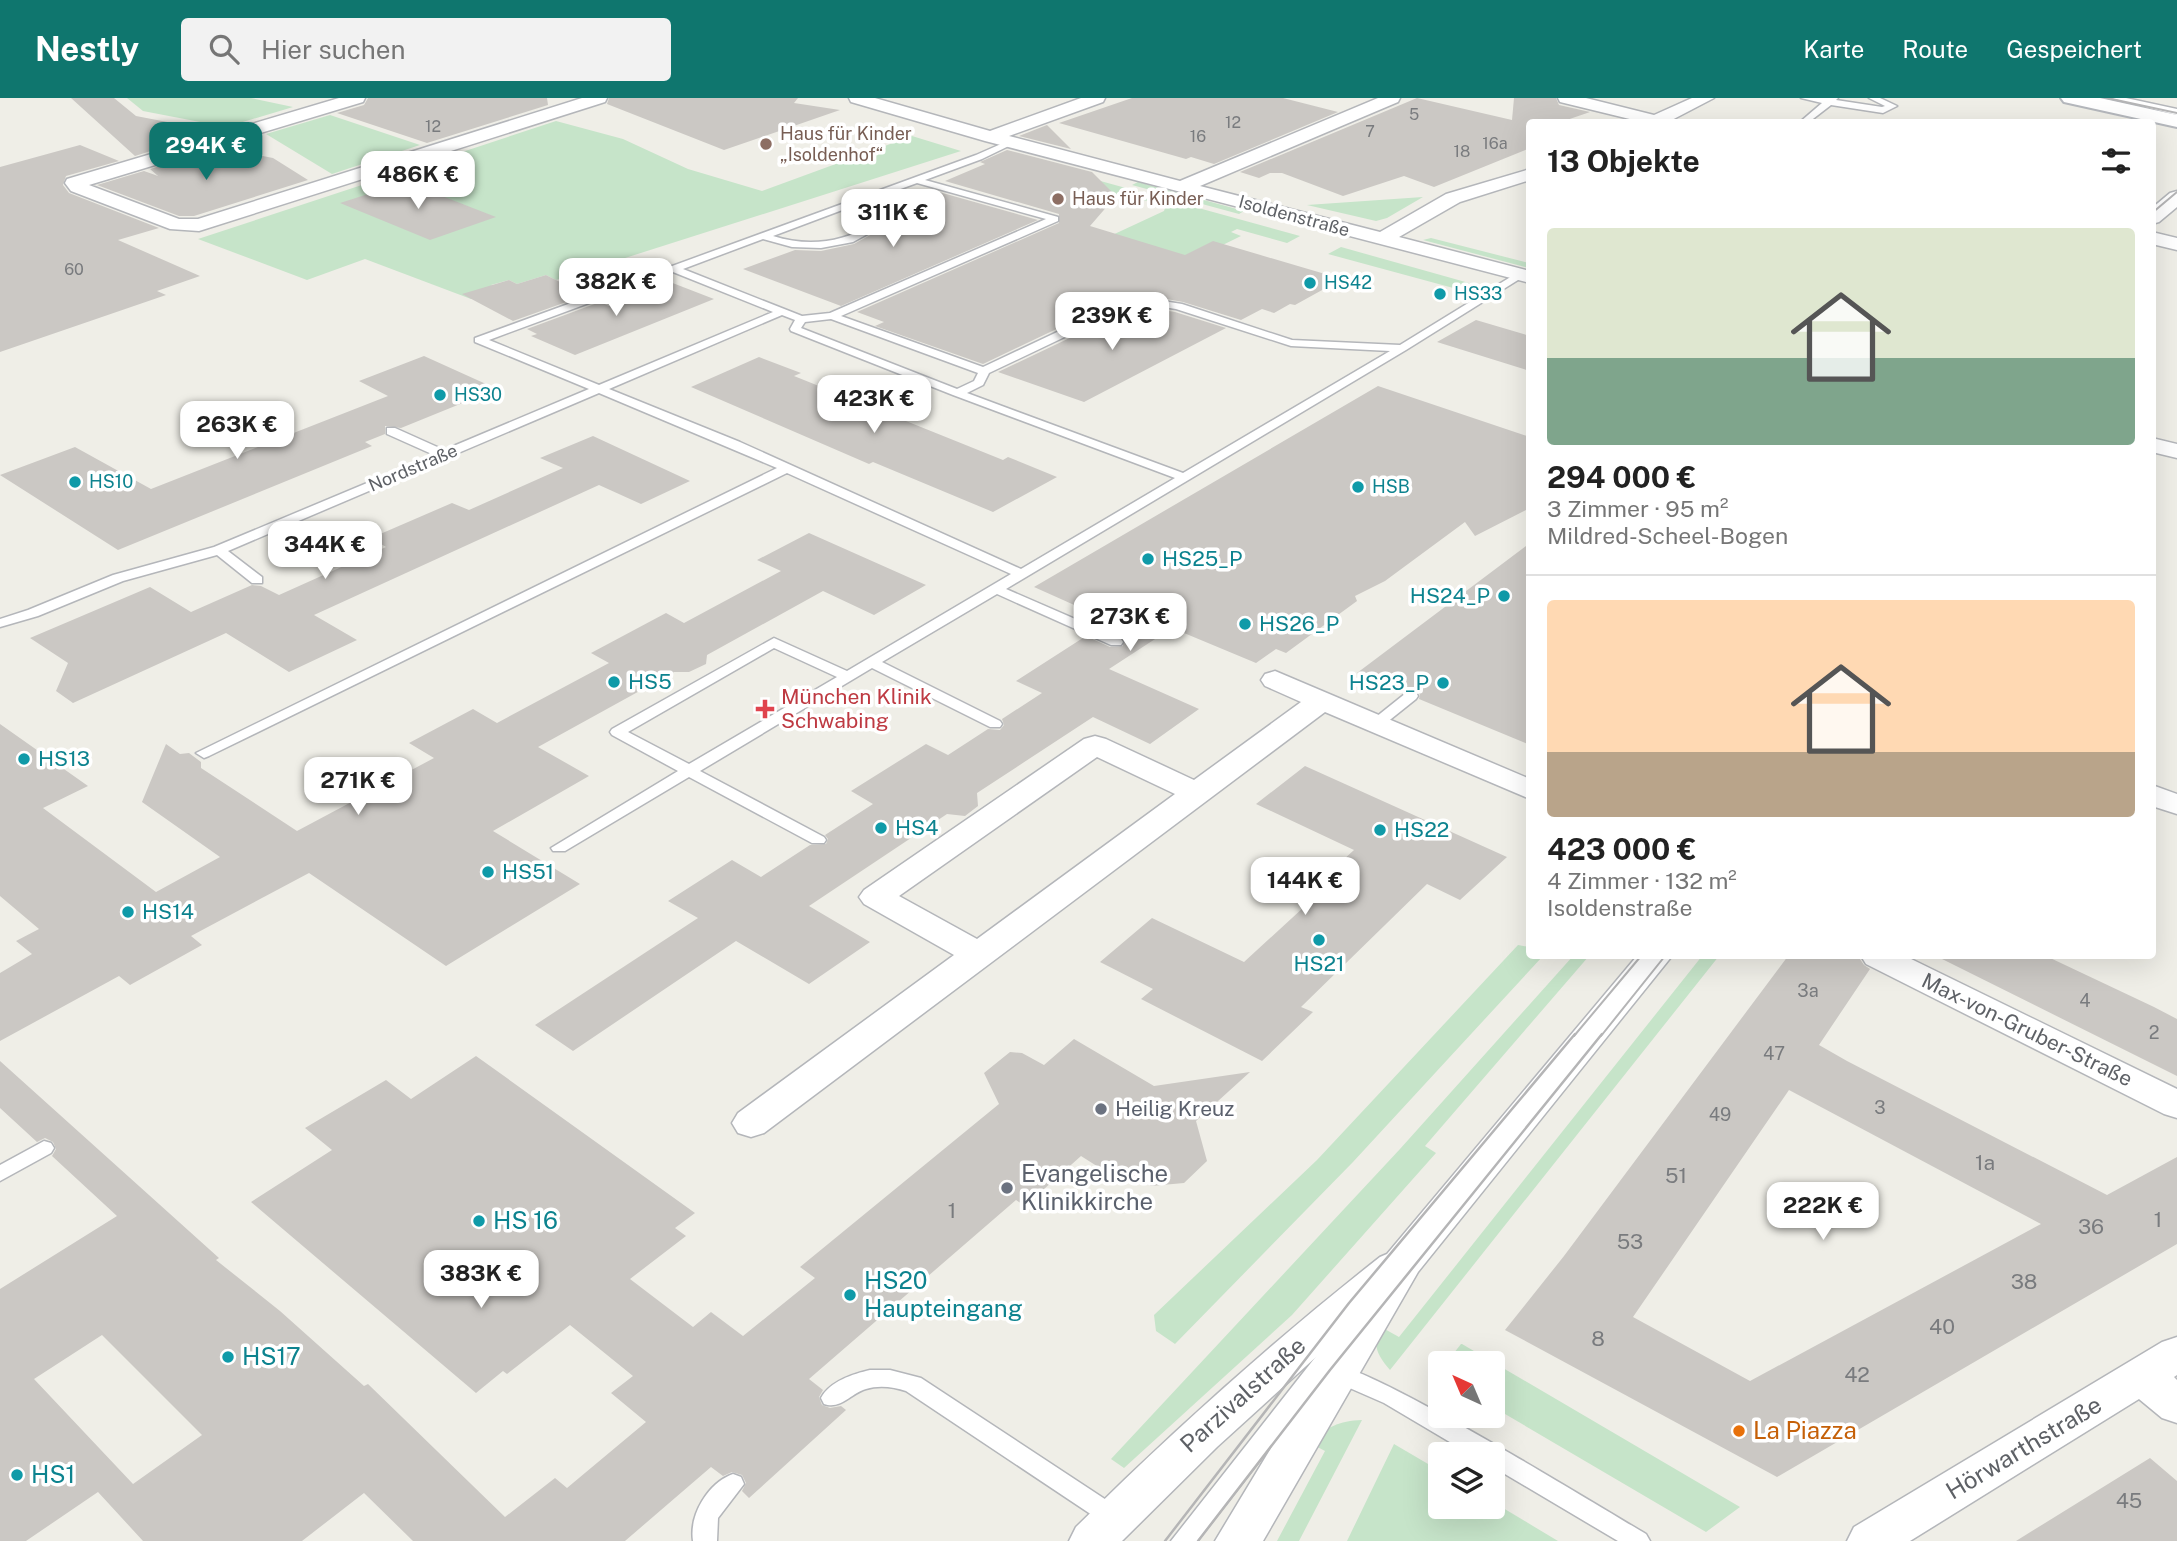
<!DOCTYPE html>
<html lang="de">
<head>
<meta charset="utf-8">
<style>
	body { margin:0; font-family:"Public Sans",sans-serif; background:#f2f2f2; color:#222; height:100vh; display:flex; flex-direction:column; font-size:26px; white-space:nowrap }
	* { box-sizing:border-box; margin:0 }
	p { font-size:23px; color:#767676 }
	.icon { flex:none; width:38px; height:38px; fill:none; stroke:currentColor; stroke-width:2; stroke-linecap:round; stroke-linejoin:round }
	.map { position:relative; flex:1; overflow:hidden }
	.sheet { position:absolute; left:1526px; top:21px; width:630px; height:840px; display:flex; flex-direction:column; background:#fff; border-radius:7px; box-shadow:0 7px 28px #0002 }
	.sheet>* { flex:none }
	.needle { width:46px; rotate:316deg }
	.controls { position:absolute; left:1428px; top:1253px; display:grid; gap:14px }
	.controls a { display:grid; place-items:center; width:77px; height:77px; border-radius:7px; background:#fff; box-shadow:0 7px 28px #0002; font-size:35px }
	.price { position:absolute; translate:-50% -60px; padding:0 16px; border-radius:14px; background:#fff; color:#222; font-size:23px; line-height:46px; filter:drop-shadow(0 2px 4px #0008) }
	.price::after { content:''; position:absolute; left:50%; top:42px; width:21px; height:16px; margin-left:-10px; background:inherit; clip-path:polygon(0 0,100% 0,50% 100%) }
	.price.on { background:#0f766e; color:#fff }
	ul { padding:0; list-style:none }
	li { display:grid; align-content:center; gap:14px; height:371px; padding:0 21px }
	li+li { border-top:2px solid #e0e0e0 }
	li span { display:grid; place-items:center; height:217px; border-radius:7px; color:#555 }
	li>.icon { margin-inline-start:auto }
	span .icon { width:126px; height:126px; fill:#fffc; stroke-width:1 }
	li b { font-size:30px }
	h2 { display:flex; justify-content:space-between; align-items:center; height:84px; padding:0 21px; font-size:30px }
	header { display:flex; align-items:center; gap:42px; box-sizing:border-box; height:98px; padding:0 35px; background:#0f766e; color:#fff }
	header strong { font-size:33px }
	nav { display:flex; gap:38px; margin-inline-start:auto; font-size:24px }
	.search { width:490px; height:63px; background:#f2f2f2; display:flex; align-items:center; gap:18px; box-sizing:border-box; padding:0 24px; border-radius:7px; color:#767676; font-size:26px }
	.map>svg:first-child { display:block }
	.green { fill:#c6e4c9 }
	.building { fill:#cbc8c4; fill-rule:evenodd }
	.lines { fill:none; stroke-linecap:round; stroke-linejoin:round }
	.lane-casing { stroke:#b4b6ba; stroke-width:3 }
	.street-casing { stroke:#b4b6ba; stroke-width:3 }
	.secondary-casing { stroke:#b5b8bd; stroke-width:4 }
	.lane { fill:#fff; fill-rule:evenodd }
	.street { fill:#fff; fill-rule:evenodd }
	.secondary { fill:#fff; fill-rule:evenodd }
	.tram-far1 { stroke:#b5b5b6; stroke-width:2 }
	.tram { stroke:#b5b5b6; stroke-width:2.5 }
	.education-dot { fill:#8d6e63; stroke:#fff; stroke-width:2.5 }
	.culture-dot { fill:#0f9aa8; stroke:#fff; stroke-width:2.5 }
	.health-dot { fill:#e0444e; stroke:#fff; stroke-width:2.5 }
	.worship-dot { fill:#6b7280; stroke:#fff; stroke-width:2.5 }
	.food-dot { fill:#e8710a; stroke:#fff; stroke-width:2.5 }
	.labels { text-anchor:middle; stroke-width:7; stroke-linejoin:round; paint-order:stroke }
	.far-number-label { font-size:16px; fill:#797b7e }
	.far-education-label { font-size:18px; fill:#785e54; stroke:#fff; text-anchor:start }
	.far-street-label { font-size:18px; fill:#5e6166; stroke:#fff }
	.far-culture-label { font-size:18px; fill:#0d838f; stroke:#fff; text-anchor:start }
	.number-label { font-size:18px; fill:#797b7e }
	.culture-label { font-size:21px; fill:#0d838f; stroke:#fff; text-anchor:start }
	.health-label { font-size:21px; fill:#be3a42; stroke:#fff; text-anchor:start }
	.street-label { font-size:21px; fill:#5e6166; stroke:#fff }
	.worship-label { font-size:21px; fill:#5b616d; stroke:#fff; text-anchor:start }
	.near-number-label { font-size:21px; fill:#797b7e }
	.near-worship-label { font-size:24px; fill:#5b616d; stroke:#fff; text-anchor:start }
	.near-culture-label { font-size:24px; fill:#0d838f; stroke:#fff; text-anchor:start }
	.near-street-label { font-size:24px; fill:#5e6166; stroke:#fff }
	.near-food-label { font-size:24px; fill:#c56008; stroke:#fff; text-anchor:start }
</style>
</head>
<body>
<header>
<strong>Nestly</strong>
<div class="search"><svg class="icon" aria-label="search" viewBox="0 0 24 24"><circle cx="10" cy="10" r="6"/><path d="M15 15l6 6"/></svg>Hier suchen</div>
<nav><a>Karte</a><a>Route</a><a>Gespeichert</a></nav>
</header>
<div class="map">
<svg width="2177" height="1443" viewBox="0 0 2177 1443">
	<rect width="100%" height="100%" fill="#efeee7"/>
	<path class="green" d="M117 0H251L293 9 226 29 143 13 127 0Z
		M330 17 420 47 332 76 266 36Z
		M556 23 623 41 688 71 762 93 912 38 961 53 556 182 546 177 517 186 509 182 491 187 499 192 471 201 365 161 307 182 198 141Z
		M1002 56 1300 138 1287 145 1237 131 1231 134 1241 138 1188 164 1108 139 1164 113 1167 105 1115 99V96Z
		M1138 84 1244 113 1239 116 1132 87Z
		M1423 99 1387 120 1376 123 1307 107Z
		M1431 140 1529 165V170L1423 142Z
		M1341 149 1469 185 1474 189 1468 194 1328 156Z
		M1518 847 1529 849 1530 858H1543L1353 1064 1175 1246 1156 1233 1154 1217 1317 1062Z
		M1573 858H1589L1425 1048 1436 1055 1292 1217 1124 1370 1111 1361 1400 1051Z
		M1702 858H1719L1390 1272C1378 1258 1371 1247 1381 1229L1399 1239Z
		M1461 1246H1462L1740 1409 1706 1434 1493 1309V1265H1446Z
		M1362 1322 1299 1443H1277L1325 1353 1310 1345C1326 1329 1339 1323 1362 1322Z
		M1394 1346 1440 1373V1409H1493V1404L1558 1443H1347Z"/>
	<path class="building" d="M71 0H114L136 18 214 33 135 58Z
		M368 0H547L548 7 427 45 337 15 364 7Z
		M609 0H798L794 5 840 12 724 52 607 6Z
		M1132 0H1283L1338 14 1214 66 1191 59 1186 61 1059 25Z
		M1417 0 1512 22 1514 0H1556L1559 7 1590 14 1561 24H1530V50L1434 89 1404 78 1343 98 1282 75H1270L1259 80 1240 74Z
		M1047 27 1071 51 1019 38Z
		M80 47 119 63 66 78 63 87 69 95 159 130 118 142 200 178 157 193 166 197 0 254V69Z
		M221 50 273 60 308 82 194 118H179L97 87 144 73 158 78 150 71Z
		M1007 52 1092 74 1116 98 1090 128 1185 157 1213 143 1342 181 1295 207 1290 206 1274 215 1262 211 1241 222 1183 204 1150 198 1109 206 983 266 875 228 884 224 857 214 1059 125V116L945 83 985 66 980 64Z
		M406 84 496 119 430 142 340 105Z
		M939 94 1038 122 841 208 743 171 795 152 821 153 854 146 883 130 882 117Z
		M546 177 586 197 513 223 462 196 509 182 517 186Z
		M670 184 714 201 575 257 531 238 537 236 527 231 600 204 609 208Z
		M1150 210 1175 214 1226 230 1084 304 998 274 1118 217Z
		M1476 222 1530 238V273L1437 244Z
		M424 258 497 291 401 330 385 328V336L365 344 372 348 118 452 0 377 75 349 151 391 388 298 359 283Z
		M759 259 801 275 794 278 1003 362 1008 359 1057 379 993 414 873 364 869 366 691 289Z
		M1378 288 1530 339V410L1475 438 1465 424 1385 483 1355 498 1357 503 1286 555 1276 551 1256 565 1172 530 1109 571 1199 611 1150 646 1093 619 977 695 978 708 965 718 947 716 809 808 870 844 809 886 736 843 573 953 535 927 698 820 668 803 732 762 761 779 810 747 826 746 828 741 825 737 873 706 851 693 926 646 948 657 988 631 1000 632 1004 627 1002 621 1042 595 1016 583 1086 538 1110 549 1123 548V540L1100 529 1110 523 1034 489Z
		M593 338 690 383 641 406 599 387 314 517 357 542 289 574 226 535 73 605 56 593 68 565 30 540 150 489 191 514 252 487 261 488 279 497 386 449 371 440 452 405 469 412 563 370 540 360Z
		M809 435 926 487 874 517 823 493 707 557 706 566 689 574H674L538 649 589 678 493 733 580 786 446 868 309 775 191 838 202 847 130 887 119 878 0 943V875L32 856 16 843 39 831 0 798V626L88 688 43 710 156 794 220 759 142 704 166 646 180 656 189 655 201 664V670L297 733 434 660 409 645 473 611 497 625 609 565 591 555 666 515 684 525 781 473 757 462Z
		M1530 445V647L1419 601 1420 597 1417 592 1403 594 1357 575Z
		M1305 668 1507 759 1460 802 1427 786 1301 909 1313 914 1262 963 1141 901 1153 891 1100 864 1152 820 1244 864 1317 797 1309 793 1354 752 1256 706Z
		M1788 858H1858L1864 867 1870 871 1819 947 1847 963 2107 1097 2177 1059V1146L1777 1379 1505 1232 1564 1158ZM1789 992 2041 1126 1750 1283 1633 1219Z
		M1936 858H2046L2154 909 2177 921V978Z
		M1074 941 1154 988 1250 974 1196 1023 1207 1063 1184 1085 1151 1088 1131 1076 1122 1084 1081 1058 1025 1108 1016 1102 809 1281 823 1292 819 1299 822 1307 830 1310 841 1308 846 1312 749 1400 742 1393 746 1385 742 1377 732 1374 723 1378 711 1369 625 1443H413L364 1395 302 1443H143L98 1394 26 1443H0V1191L117 1118 52 1058 56 1051 53 1044 45 1040 37 1044 0 1010V963L219 1160 216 1162 280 1213 364 1288 368 1286 505 1419 555 1380 567 1390 646 1324 611 1295 633 1278 570 1227 507 1276 503 1273 476 1295 251 1104 332 1052 305 1030 386 982 411 1001 476 958 695 1115 675 1130 686 1138 630 1181 693 1229 711 1214 743 1238 815 1180 800 1169 999 1006 984 975 1010 954 1022 955 1044 967ZM102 1237 202 1337 133 1386 34 1281Z
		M2150 1360 2177 1383V1443H2016Z"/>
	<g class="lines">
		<g class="lane-casing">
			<path id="lane" d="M1801 0H1838L1836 2 1882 9 1885 8 1869 0H1880L1897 8 1883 15 1831 7 1809 24H1800L1822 5Z
				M2111 0H2126L2177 11V17Z
				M1010 42 1017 44 982 61 925 82 1058 119V123L841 218 983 269 1110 209 1150 201 1182 206 1292 242 1400 247 1517 175 1526 177 1406 252 1006 491 1121 541 1123 544 1121 547H1111L997 496 882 564 1000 623 1002 626 1000 629H990L872 570 700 673 824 739 826 742 824 745H812L689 679 565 753H553L551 750 678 673 612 637 610 634 612 631 774 540 847 573 1011 476 787 375 209 658 204 660 196 655 777 370 599 295 228 453 262 479V485H252L217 457 123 483 38 518 0 529V521L28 512 113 477 214 449 434 357 387 336V330H395L444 352 589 291 475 244V240L976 57ZM917 85 1046 121 830 215 802 218 683 171 763 141 792 149 821 150 853 144 882 128C882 115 873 110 862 105ZM853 108C863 113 872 115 872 127 840 145 808 149 773 138ZM673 174 773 214 599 287 489 242ZM1150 207 1176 211 1291 248 1390 253 1183 375 967 295 983 287 989 275 1117 214ZM782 217 795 222 790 231 791 233 953 297 1175 380 1021 471 740 344 609 291ZM831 221 978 275 974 283 957 291 801 230 805 224ZM774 550 837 579 689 666 628 634Z
				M1411 594 1416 595 1418 598 1416 601 1381 629H1371L1369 626 1371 623 1406 595Z
				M44 1043 51 1045 54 1050 51 1055 0 1083V1067Z
				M1339 1236 1346 1238 1350 1244 1333 1268C1360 1261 1605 1412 1646 1436L1650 1443H1618L1493 1369V1356H1470L1384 1305 1329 1281 1327 1276 1197 1443H1171L1332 1238Z
				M870 1272H890L921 1280 1123 1413 1126 1420 1123 1427 1115 1430 1107 1427 906 1293C894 1289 879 1287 866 1291 851 1295 841 1312 824 1306L821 1300C830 1283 853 1276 870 1272Z
				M733 1376 741 1379 744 1386 718 1420 717 1443H693C689 1417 708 1385 733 1376Z"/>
		</g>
		<g class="street-casing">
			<path id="street" d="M339 0H365L363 4 89 87 179 121H198L582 0H607L605 4 199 133 170 131 71 93 65 85 67 81Z
				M849 0H875L990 33 1081 0H1105L1103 4 1009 38 1180 83 1378 0H1400L1398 4 1200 88 1380 134 1446 96 1530 71V82L1460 104 1399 139 1530 173V185L985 43 851 4Z
				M1558 0H1586L1654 17 1692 0H1714L1668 24H1642L1560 4Z
				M2177 93V109L2159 124 2152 126V110L2170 95Z
				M2152 134 2177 140V152L2152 146Z
				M2152 340 2177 346V360L2152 354Z
				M1275 573 1530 681V701L1325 614 764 1035 751 1039 738 1035 732 1025 738 1015 954 857 864 806 859 799 864 792 1084 641 1095 638 1106 641 1194 682 1301 604 1265 588 1261 582 1265 576ZM1097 659 1175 696 977 841 899 798Z
				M2152 687 2177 696V716L2152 708Z
				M1637 858H1672L1418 1174 1263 1443H1215L1338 1239 1217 1349 1122 1443H1069L1076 1429C1173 1333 1273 1243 1380 1159L1387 1156Z
				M1861 858H1905L2177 991V1020L2164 1016 1866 866Z
				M2177 1239V1277L2174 1279 2177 1282V1325L2162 1320 2139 1301 1910 1443H1847L1854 1429 2162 1244Z"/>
		</g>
		<g class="secondary-casing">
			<path id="secondary" d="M2061 0H2100L2177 17V29L2064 4Z"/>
		</g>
		<use href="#lane" class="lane"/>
		<use href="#street" class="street"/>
		<use href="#secondary" class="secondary"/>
		<path class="tram-far1" d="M2107 0 2177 15
			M2152 115 2177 94
			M1574 938 1641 858
			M1601 938 1665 858"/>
		<path class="tram" d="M1165 1443 1349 1205 1575 936
			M1198 1443 1330 1272 1602 936"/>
	</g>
	<g class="education-dot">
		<circle cx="766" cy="46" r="7"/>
		<circle cx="1058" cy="101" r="7"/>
	</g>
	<g class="culture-dot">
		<circle cx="1310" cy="185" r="7"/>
		<circle cx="1440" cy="196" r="7"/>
		<circle cx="440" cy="297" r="7"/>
		<circle cx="75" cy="384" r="7"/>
		<circle cx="1358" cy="389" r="7"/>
		<circle cx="1148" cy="461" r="7"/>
		<circle cx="1504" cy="498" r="7"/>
		<circle cx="1245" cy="526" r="7"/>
		<circle cx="614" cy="584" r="7"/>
		<circle cx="1443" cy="585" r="7"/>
		<circle cx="24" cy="661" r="7"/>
		<circle cx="881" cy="730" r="7"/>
		<circle cx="1380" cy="732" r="7"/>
		<circle cx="488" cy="774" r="7"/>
		<circle cx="128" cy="814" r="7"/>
		<circle cx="1319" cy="842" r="7"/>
		<circle cx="479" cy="1123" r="7"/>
		<circle cx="850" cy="1197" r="7"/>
		<circle cx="228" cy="1259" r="7"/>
		<circle cx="17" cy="1377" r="7"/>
	</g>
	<path class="health-dot" d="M761.5 600.5h7v7h7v7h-7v7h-7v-7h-7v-7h7z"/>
	<g class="worship-dot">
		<circle cx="1101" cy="1011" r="7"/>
		<circle cx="1007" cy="1090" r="7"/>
	</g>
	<circle class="food-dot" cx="1739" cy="1333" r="7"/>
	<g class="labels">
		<g class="far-number-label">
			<text x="1414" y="22">5</text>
			<text x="1233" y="30">12</text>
			<text x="433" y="34">12</text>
			<text x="1370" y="39">7</text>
			<text x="1198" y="44">16</text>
			<text x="1495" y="51">16a</text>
			<text x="1462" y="59">18</text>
			<text x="74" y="177">60</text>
		</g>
		<g class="far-education-label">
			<text x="780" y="42">Haus für Kinder<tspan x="780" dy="21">„Isoldenhof“</tspan></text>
			<text x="1072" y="107">Haus für Kinder</text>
		</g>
		<g class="far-street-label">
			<text transform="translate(1294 118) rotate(15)" y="6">Isoldenstraße</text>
			<text transform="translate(413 370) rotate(-23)" y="6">Nordstraße</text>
		</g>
		<g class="far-culture-label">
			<text x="1324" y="191">HS42</text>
			<text x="1454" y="202">HS33</text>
			<text x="454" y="303">HS30</text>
			<text x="89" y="390">HS10</text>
			<text x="1372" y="395">HSB</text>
		</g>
		<g class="number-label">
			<text x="1808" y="899">3a</text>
			<text x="2085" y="909">4</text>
			<text x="2154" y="941">2</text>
			<text x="1774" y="962">47</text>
			<text x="1880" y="1016">3</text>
			<text x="1720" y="1023">49</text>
		</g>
		<g class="culture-label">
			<text x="1162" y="468">HS25_P</text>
			<text x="1490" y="505" text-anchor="end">HS24_P</text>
			<text x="1259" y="533">HS26_P</text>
			<text x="628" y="591">HS5</text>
			<text x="1429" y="592" text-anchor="end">HS23_P</text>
			<text x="38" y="668">HS13</text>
			<text x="895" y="737">HS4</text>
			<text x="1394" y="739">HS22</text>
			<text x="502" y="781">HS51</text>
			<text x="142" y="821">HS14</text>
			<text x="1319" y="873" text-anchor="middle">HS21</text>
		</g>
		<g class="health-label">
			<text x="781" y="606">München Klinik<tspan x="781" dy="24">Schwabing</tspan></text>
		</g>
		<g class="street-label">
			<text transform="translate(2027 932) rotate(26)" y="7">Max-von-Gruber-Straße</text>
		</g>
		<g class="worship-label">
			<text x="1115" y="1018">Heilig Kreuz</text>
		</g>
		<g class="near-number-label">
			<text x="1985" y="1072">1a</text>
			<text x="1676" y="1085">51</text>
			<text x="952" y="1120">1</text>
			<text x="2158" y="1129">1</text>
			<text x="2091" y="1136">36</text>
			<text x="1630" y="1151">53</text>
			<text x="2024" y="1191">38</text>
			<text x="1942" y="1236">40</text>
			<text x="1598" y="1248">8</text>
			<text x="1857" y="1284">42</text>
			<text x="2129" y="1410">45</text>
		</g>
		<g class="near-worship-label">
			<text x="1021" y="1084">Evangelische<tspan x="1021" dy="28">Klinikkirche</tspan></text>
		</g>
		<g class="near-culture-label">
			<text x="493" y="1131">HS 16</text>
			<text x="864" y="1191">HS20<tspan x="864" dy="28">Haupteingang</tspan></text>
			<text x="242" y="1267">HS17</text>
			<text x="31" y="1385">HS1</text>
		</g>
		<g class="near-street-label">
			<text transform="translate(1243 1297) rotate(-42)" y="8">Parzivalstraße</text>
			<text transform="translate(2024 1350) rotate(-31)" y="8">Hörwarthstraße</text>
		</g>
		<g class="near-food-label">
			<text x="1753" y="1341">La Piazza</text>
		</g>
	</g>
</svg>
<div class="controls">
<a><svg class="needle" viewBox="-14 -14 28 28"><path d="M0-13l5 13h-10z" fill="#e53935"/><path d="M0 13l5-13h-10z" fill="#767676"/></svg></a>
<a><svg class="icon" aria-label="layers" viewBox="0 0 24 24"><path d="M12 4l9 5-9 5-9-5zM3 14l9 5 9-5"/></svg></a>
</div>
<b class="price on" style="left:206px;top:84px">294K €</b>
<b class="price" style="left:418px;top:113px">486K €</b>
<b class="price" style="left:893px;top:151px">311K €</b>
<b class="price" style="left:616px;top:220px">382K €</b>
<b class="price" style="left:1112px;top:254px">239K €</b>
<b class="price" style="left:874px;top:337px">423K €</b>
<b class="price" style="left:237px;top:363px">263K €</b>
<b class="price" style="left:325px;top:483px">344K €</b>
<b class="price" style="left:1130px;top:555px">273K €</b>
<b class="price" style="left:358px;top:719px">271K €</b>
<b class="price" style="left:1305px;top:819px">144K €</b>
<b class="price" style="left:1823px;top:1144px">222K €</b>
<b class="price" style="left:481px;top:1212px">383K €</b>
<section class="sheet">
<h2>13 Objekte<svg class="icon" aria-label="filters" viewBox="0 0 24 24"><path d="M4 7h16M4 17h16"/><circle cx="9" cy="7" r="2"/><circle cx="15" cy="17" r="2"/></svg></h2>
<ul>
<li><span style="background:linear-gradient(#dfe7d0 60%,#7fa58c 0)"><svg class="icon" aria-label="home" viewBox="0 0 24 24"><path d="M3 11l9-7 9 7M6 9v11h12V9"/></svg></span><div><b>294 000 €</b><p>3 Zimmer · 95 m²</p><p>Mildred-Scheel-Bogen</p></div></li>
<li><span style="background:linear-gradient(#ffd9b3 70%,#b9a48a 0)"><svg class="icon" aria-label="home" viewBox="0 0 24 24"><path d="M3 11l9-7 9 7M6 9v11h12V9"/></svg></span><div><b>423 000 €</b><p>4 Zimmer · 132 m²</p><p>Isoldenstraße</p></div></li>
</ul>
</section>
</div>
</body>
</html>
